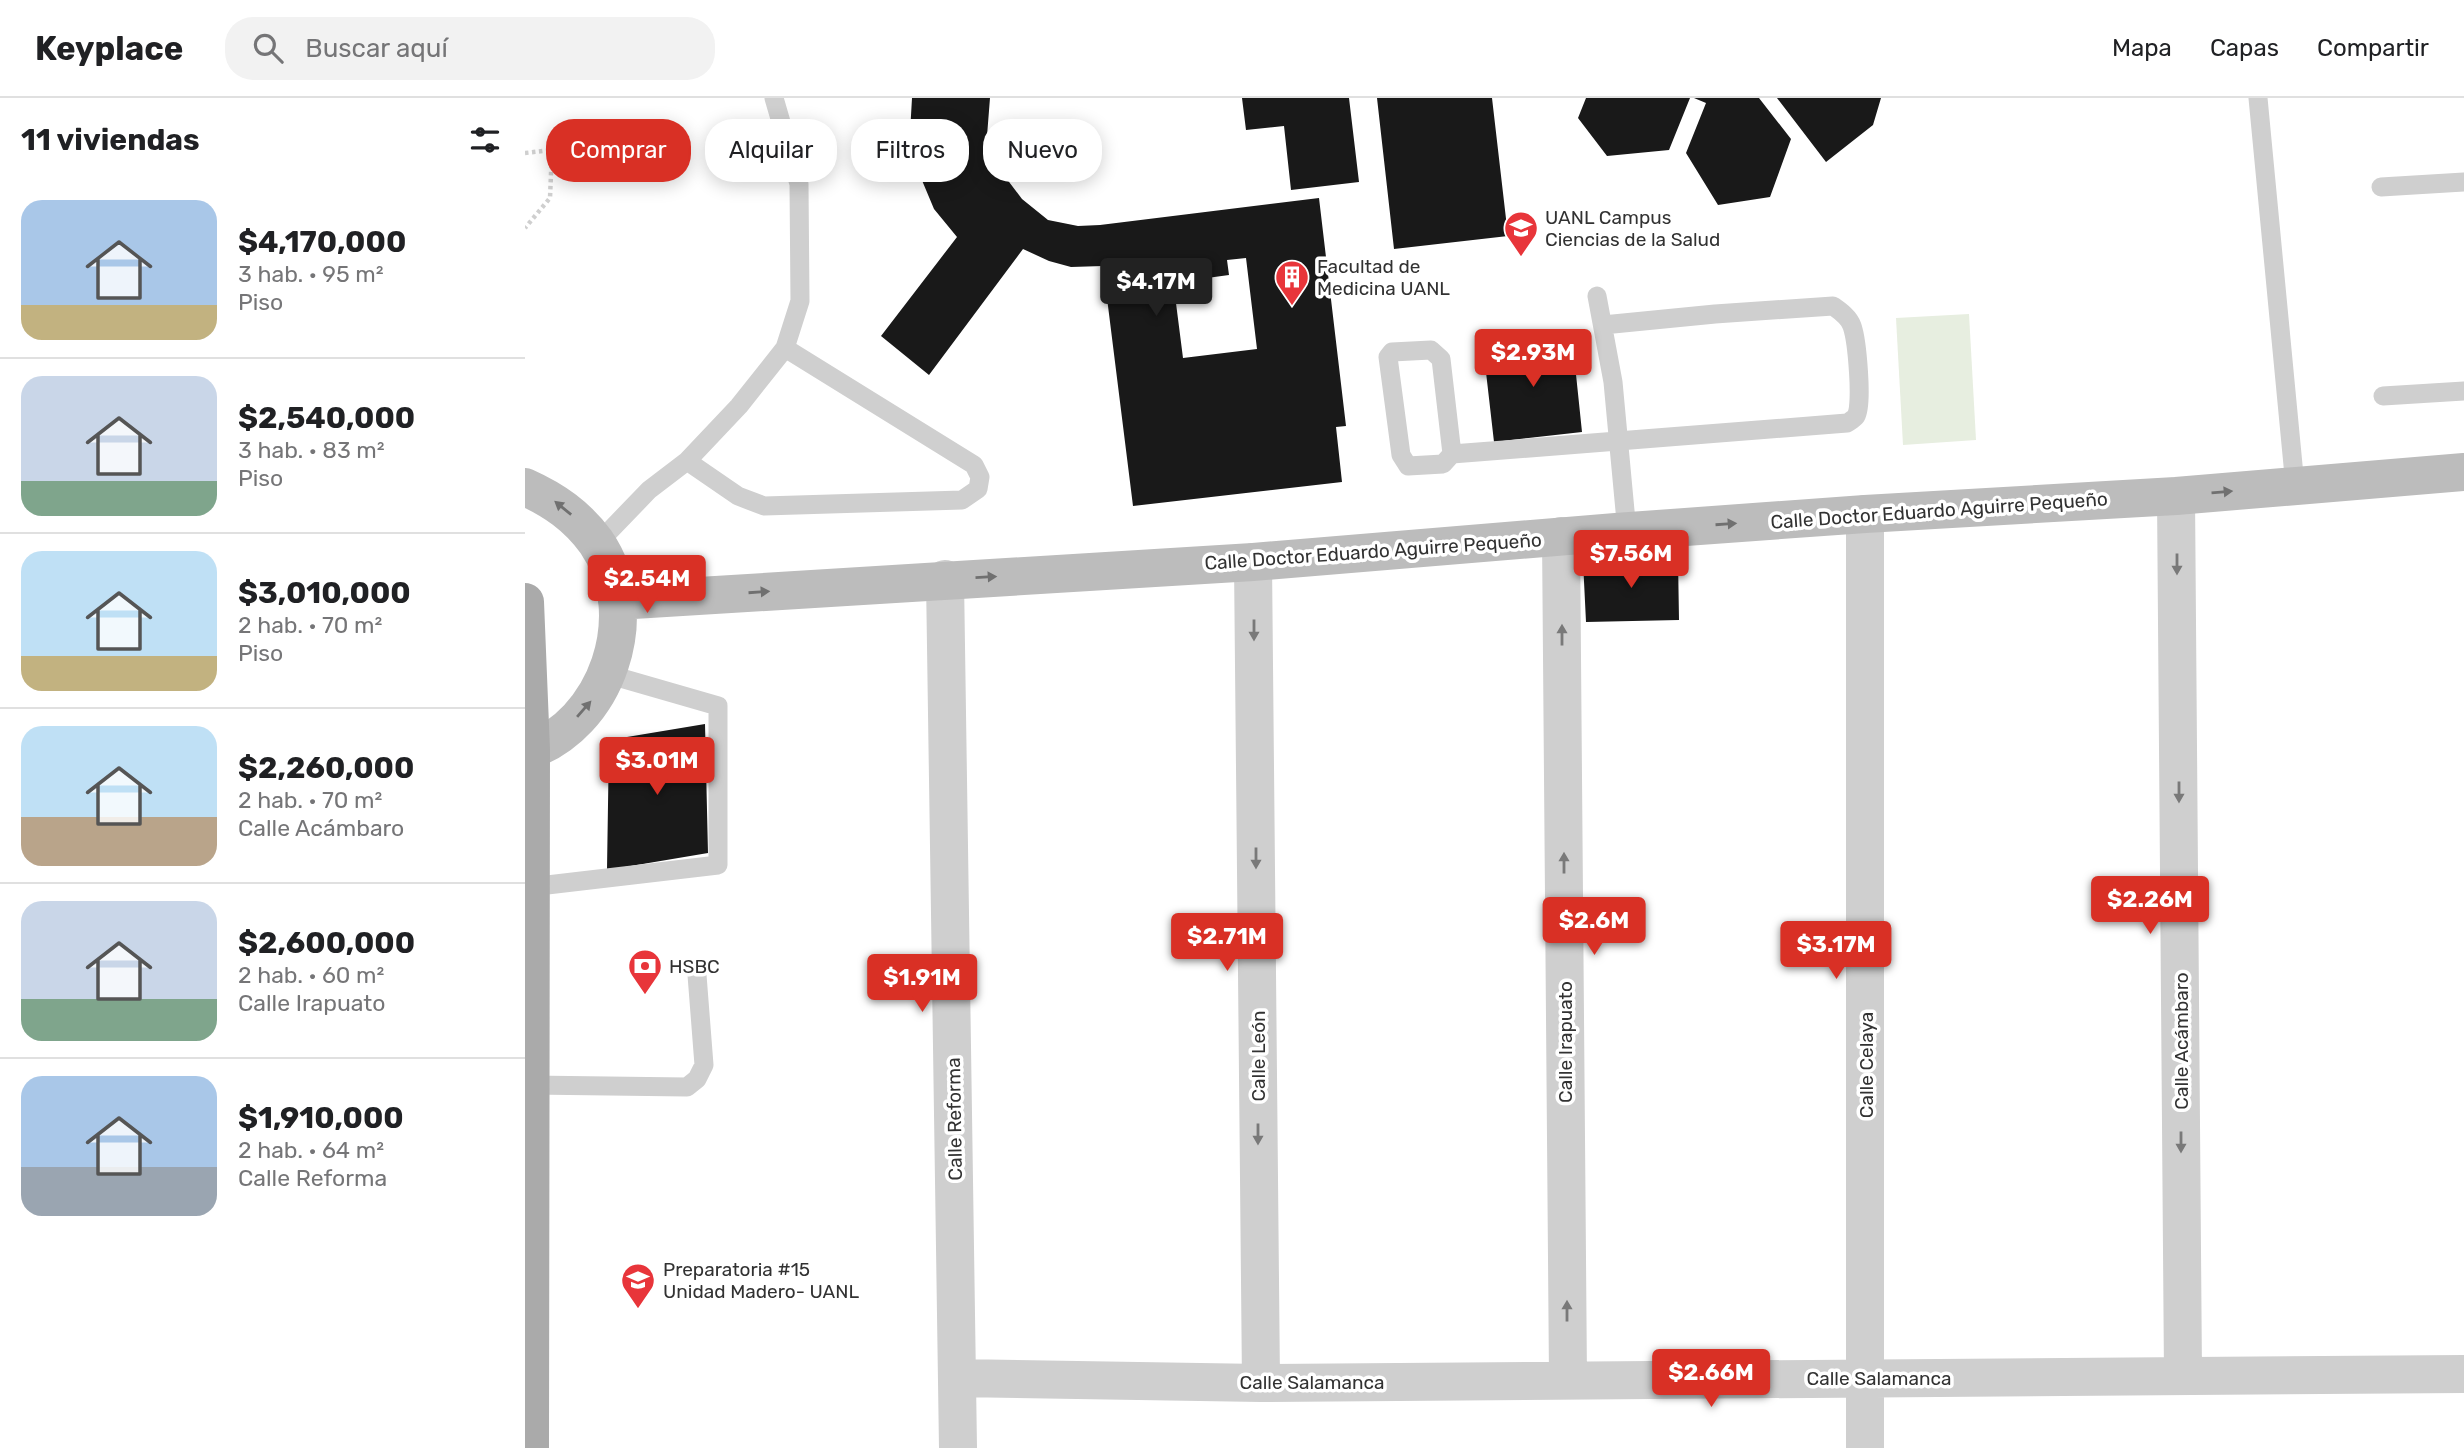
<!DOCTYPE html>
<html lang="es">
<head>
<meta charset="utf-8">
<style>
	body { margin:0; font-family:Rubik,sans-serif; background:#f2f2f2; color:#202124; height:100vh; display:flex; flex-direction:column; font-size:26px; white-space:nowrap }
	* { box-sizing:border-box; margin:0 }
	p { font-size:23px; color:#757577 }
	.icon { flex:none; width:38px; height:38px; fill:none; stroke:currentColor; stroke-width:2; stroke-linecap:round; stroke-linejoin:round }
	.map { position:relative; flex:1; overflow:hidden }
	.panel { display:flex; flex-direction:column; background:#fff; width:525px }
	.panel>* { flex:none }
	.hud { position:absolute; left:21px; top:21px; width:665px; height:63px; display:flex; gap:14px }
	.price { position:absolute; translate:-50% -60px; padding:0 16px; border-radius:7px; background:#d93025; color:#fff; font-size:23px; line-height:46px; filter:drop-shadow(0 2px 4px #0008) }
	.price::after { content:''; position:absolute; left:50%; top:42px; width:21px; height:16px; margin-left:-10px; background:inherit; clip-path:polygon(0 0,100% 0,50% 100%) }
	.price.selected { background:#222; color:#fff }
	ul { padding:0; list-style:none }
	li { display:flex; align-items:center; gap:21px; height:175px; padding:0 21px }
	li+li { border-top:2px solid #e0e0e0 }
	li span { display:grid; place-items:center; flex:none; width:196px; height:140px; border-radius:21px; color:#555 }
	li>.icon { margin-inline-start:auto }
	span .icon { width:84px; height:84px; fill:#fffc; stroke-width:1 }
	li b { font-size:30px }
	h2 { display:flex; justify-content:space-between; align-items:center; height:84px; padding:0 21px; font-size:30px }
	.tag { padding:0 24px; border-radius:28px; background:#fff; box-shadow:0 4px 18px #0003; font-size:24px; line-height:63px }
	.tag.selected { background:#d93025; color:#fff }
	header { display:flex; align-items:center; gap:42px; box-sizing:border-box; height:98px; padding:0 35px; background:#fff; border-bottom:2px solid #e0e0e0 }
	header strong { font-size:33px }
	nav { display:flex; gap:38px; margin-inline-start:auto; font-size:24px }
	.search { width:490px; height:63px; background:#f2f2f2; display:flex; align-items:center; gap:18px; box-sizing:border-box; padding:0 24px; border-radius:28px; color:#757577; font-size:26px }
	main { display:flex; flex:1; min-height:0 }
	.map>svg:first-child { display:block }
	.green { fill:#e7eee0 }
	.building { fill:#191919; fill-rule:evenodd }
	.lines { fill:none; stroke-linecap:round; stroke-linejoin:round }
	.path { stroke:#cfcfcf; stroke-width:4.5; stroke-dasharray:3.5 3.5; stroke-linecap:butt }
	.lane { stroke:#cfcfcf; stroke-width:19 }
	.street { stroke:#cfcfcf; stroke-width:38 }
	.secondary { stroke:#bcbcbc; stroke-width:38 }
	.primary { stroke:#aaa; stroke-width:38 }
	.oneway { fill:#707070 }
	.oneway2 { fill:#797979 }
	.labels { text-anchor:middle; stroke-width:7; stroke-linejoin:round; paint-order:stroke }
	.poi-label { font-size:19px; fill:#323232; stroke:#fff; text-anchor:start }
	.street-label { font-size:19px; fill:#323232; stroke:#fff }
</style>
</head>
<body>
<header>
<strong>Keyplace</strong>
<div class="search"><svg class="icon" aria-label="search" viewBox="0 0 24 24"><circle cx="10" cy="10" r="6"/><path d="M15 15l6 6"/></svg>Buscar aquí</div>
<nav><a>Mapa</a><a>Capas</a><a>Compartir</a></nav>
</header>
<main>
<section class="panel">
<h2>11 viviendas<svg class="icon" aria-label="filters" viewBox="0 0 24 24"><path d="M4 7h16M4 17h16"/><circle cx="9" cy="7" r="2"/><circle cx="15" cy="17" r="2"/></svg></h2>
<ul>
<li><span style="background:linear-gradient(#a9c7e8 75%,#c2b280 0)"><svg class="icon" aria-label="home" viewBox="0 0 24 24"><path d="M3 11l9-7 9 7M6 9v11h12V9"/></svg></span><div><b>$4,170,000</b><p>3 hab. · 95 m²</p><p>Piso</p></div></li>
<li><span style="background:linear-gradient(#c9d6e8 75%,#7fa58c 0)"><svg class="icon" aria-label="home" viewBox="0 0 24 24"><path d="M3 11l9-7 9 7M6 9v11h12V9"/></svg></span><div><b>$2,540,000</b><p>3 hab. · 83 m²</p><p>Piso</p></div></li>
<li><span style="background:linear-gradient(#bfe0f5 75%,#c2b280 0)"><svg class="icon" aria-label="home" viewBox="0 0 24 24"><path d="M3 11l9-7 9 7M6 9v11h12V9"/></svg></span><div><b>$3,010,000</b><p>2 hab. · 70 m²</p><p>Piso</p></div></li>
<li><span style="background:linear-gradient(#bfe0f5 65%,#b9a48a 0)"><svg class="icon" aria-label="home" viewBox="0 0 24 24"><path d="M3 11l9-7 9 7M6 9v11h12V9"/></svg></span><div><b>$2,260,000</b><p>2 hab. · 70 m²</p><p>Calle Acámbaro</p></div></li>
<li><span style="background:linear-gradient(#c9d6e8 70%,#7fa58c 0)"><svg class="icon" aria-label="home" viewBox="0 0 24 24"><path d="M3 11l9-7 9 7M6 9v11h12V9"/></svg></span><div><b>$2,600,000</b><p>2 hab. · 60 m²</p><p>Calle Irapuato</p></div></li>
<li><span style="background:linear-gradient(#a9c7e8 65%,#9aa5b1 0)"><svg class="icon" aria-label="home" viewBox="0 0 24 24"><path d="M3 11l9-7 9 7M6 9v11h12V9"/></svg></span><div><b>$1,910,000</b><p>2 hab. · 64 m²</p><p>Calle Reforma</p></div></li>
</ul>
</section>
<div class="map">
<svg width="1939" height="1350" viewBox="0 0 1939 1350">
	<rect width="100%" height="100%" fill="#fff"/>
	<path class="green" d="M1444 216 1451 342 1378 347 1371 220Z"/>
	<path class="building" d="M387 0H465L462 38 472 68 497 101 523 122 553 128 575 127 794 100 821 328 811 329 817 384 608 408 578 168 546 169 524 163 498 151 404 277 356 238 432 139 409 111 396 80 385 35ZM721 160 732 251 658 260 646 166 679 162 682 180 704 177 702 162Z
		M717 0H824L834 84 766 92 759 28 721 32Z
		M852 0H967L983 138 869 151Z
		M1061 0H1165L1144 52 1082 58 1053 20Z
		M1169 0H1234L1266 41 1245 99 1193 107 1161 55 1181 5Z
		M1252 0H1356L1348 27 1301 64Z
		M1047 238 1057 334 969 344 958 248Z
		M1153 461 1154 522 1061 524 1058 463Z
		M180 626 183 755 82 772 84 642Z"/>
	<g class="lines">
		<path class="path" d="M0 55 27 52 25 100 0 130"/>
		<path class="lane" d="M1733 0 1770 388
			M1856 89 1939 84
			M1072 198 1088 284 1102 434
			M906 252 916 261 927 356 918 366 883 368 876 357 863 259 867 254Z
			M1858 298 1939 293
			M927 356 1322 325C1324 324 1330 320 1331 318 1338 307 1332 242 1327 228 1324 219 1315 213 1308 208L1190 216 1078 227
			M162 363 213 398 239 408 437 402 453 391 455 379 449 367 260 250
			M72 446 124 392 162 363 214 308 260 250 275 203 274 86 249 0
			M5 789 193 767V608L82 576
			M5 987 162 989 172 981 179 967 172 877"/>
		<path class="street" d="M1651 398 1658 1277
			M1340 416V1350
			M1036 438 1043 1281
			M728 464 736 1285
			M420 481 433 1350
			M433 1280 736 1285 1939 1276"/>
		<path class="secondary" d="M0 389C29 402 52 418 71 444 120 515 83 628 0 654
			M92 503 728 464 1091 434 1340 416 1651 398 1939 374"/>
		<path class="primary" d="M0 504 6 652 5 1350"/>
	</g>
	<defs><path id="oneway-solid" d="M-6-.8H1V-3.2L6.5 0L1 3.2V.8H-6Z" transform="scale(1.75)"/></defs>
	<g class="oneway">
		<use href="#oneway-solid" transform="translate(1697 394) rotate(-5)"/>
		<use href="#oneway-solid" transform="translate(38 410) rotate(-141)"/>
		<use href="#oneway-solid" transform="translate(1201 426) rotate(-4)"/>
		<use href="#oneway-solid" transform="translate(461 479) rotate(-3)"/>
		<use href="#oneway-solid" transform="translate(234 494) rotate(-4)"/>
		<use href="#oneway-solid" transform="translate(59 611) rotate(-49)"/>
	</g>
	<g class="oneway2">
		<use href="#oneway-solid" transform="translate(1652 466) rotate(90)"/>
		<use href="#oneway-solid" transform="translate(729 532) rotate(90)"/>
		<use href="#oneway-solid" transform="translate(1037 537) rotate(-90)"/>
		<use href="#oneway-solid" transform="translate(1654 694) rotate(90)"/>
		<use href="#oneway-solid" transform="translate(731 760) rotate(90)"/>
		<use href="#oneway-solid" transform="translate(1039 765) rotate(-90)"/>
		<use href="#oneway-solid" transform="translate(733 1036) rotate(90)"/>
		<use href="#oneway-solid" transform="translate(1656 1044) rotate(90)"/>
		<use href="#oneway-solid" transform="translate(1042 1213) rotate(-90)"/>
	</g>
	<defs>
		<g id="university-pin" transform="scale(1.75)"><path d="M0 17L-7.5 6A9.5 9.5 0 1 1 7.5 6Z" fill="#e8353a" stroke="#fff"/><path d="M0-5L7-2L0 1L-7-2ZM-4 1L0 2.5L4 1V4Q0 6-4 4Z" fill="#fff"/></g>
		<g id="building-pin" transform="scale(1.75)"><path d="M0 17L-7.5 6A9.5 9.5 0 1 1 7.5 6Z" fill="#e8353a" stroke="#fff"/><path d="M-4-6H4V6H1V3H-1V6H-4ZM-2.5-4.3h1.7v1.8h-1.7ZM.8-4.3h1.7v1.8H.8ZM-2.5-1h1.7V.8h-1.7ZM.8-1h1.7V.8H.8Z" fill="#fff"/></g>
		<g id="bank-pin" transform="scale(1.75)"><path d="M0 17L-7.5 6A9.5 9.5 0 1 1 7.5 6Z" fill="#e8353a" stroke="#fff"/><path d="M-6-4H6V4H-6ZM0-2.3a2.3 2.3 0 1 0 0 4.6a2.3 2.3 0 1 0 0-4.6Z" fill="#fff"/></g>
		<g id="school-pin" transform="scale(1.75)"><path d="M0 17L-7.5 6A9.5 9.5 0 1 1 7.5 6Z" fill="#e8353a" stroke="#fff"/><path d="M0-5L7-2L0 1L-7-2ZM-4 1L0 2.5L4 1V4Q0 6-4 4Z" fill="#fff"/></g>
	</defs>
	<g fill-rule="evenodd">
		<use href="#university-pin" x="996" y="130"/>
		<use href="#building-pin" x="767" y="179"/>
		<use href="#bank-pin" x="120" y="868"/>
		<use href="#school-pin" x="113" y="1182"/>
	</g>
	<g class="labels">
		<g class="poi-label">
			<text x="1020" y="126">UANL Campus<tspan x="1020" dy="22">Ciencias de la Salud</tspan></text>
			<text x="792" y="175">Facultad de<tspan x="792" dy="22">Medicina UANL</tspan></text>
			<text x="144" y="875">HSBC</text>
			<text x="138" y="1178">Preparatoria #15<tspan x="138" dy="22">Unidad Madero- UANL</tspan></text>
		</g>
		<g class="street-label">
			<text transform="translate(1414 412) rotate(-4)" y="7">Calle Doctor Eduardo Aguirre Pequeño</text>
			<text transform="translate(848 453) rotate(-4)" y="7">Calle Doctor Eduardo Aguirre Pequeño</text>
			<text transform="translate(1656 943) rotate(-90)" y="7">Calle Acámbaro</text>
			<text transform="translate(1040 944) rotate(-90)" y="7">Calle Irapuato</text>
			<text transform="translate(733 958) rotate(-90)" y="7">Calle León</text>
			<text transform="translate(1341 967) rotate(-90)" y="7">Calle Celaya</text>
			<text transform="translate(429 1021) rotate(-91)" y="7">Calle Reforma</text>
			<text x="1354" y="1287">Calle Salamanca</text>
			<text x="787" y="1291">Calle Salamanca</text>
		</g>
	</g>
</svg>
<b class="price selected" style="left:631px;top:220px">$4.17M</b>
<b class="price" style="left:1008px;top:291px">$2.93M</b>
<b class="price" style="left:1106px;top:492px">$7.56M</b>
<b class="price" style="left:122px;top:517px">$2.54M</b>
<b class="price" style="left:132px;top:699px">$3.01M</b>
<b class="price" style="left:1625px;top:838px">$2.26M</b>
<b class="price" style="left:1069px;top:859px">$2.6M</b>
<b class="price" style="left:702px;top:875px">$2.71M</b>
<b class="price" style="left:1311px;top:883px">$3.17M</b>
<b class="price" style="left:397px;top:916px">$1.91M</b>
<b class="price" style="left:1186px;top:1311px">$2.66M</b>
<div class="hud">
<a class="tag selected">Comprar</a>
<a class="tag">Alquilar</a>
<a class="tag">Filtros</a>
<a class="tag">Nuevo</a>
</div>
</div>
</main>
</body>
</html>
